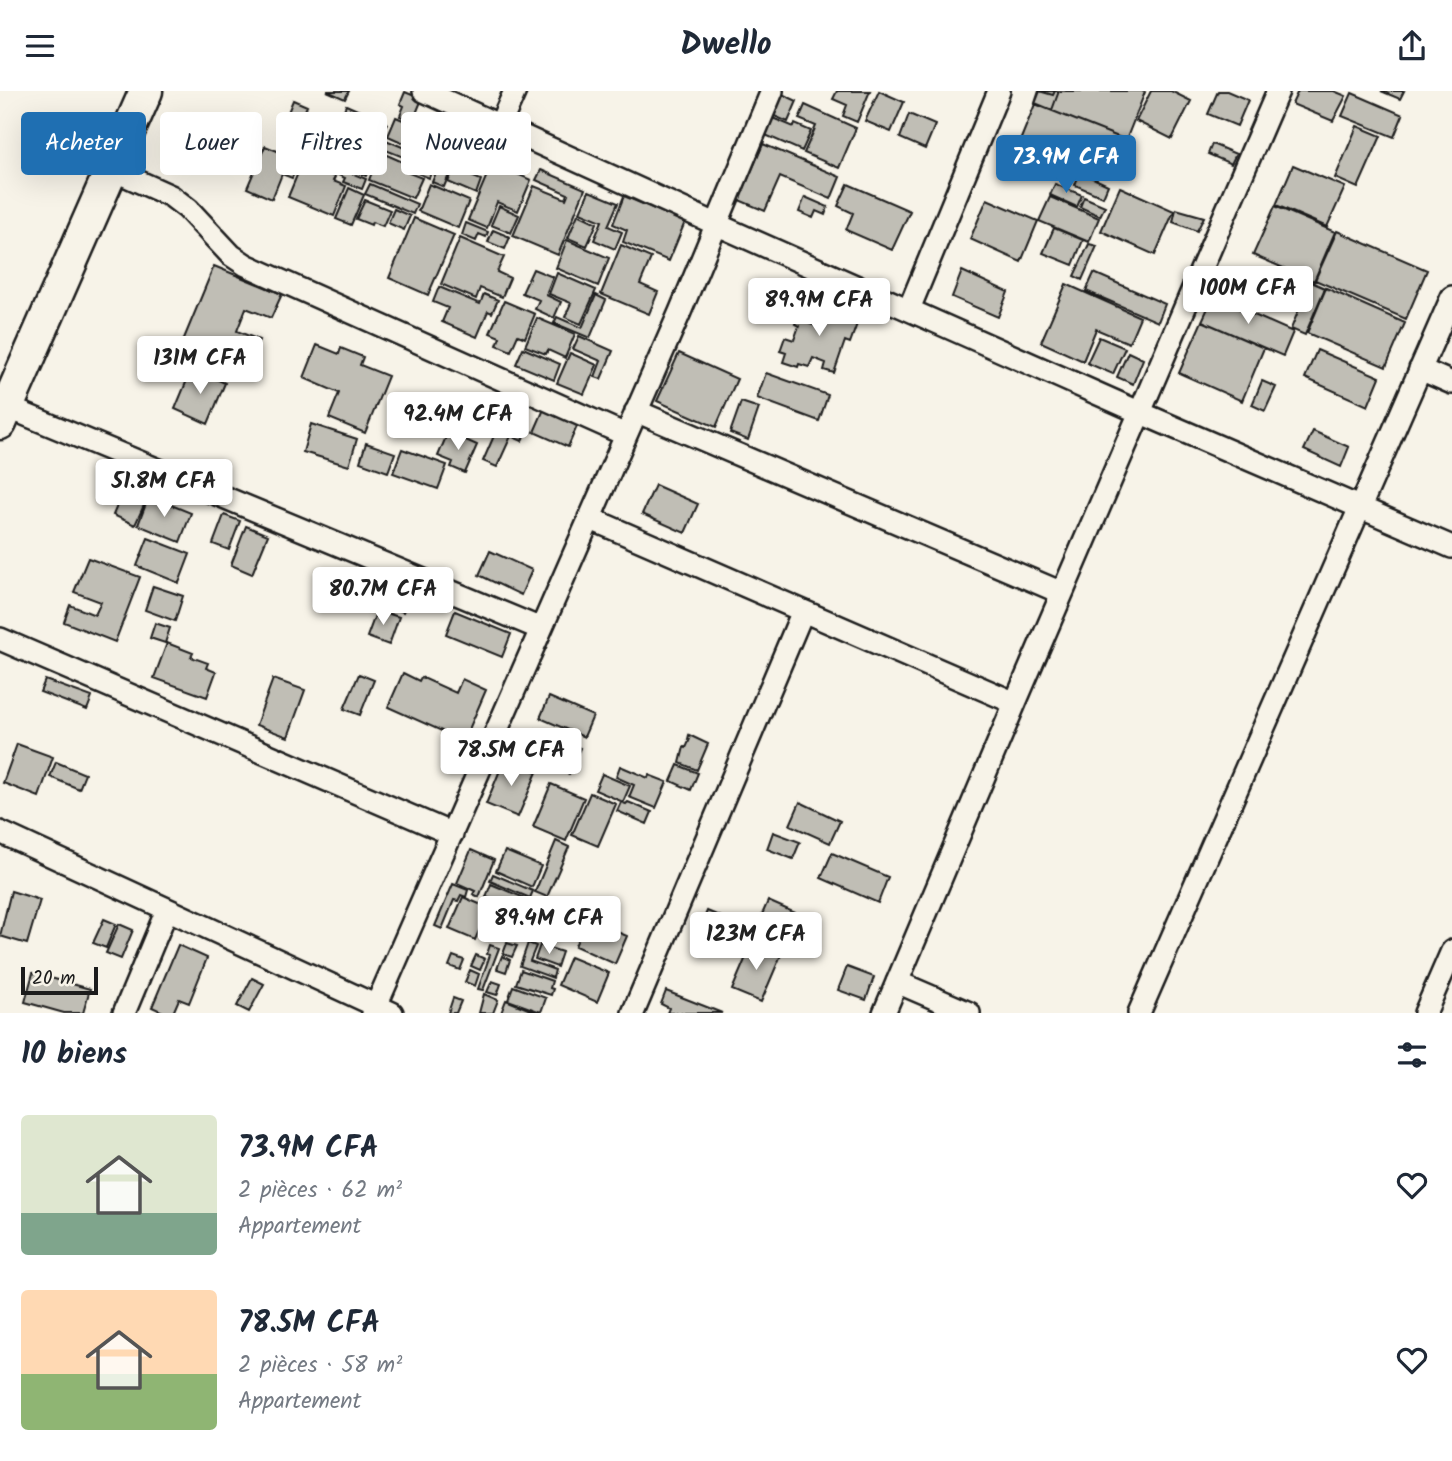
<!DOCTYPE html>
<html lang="fr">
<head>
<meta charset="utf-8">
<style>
	body { margin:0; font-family:Kalam,sans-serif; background:#f6f6f7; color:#1f2937; height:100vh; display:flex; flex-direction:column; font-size:26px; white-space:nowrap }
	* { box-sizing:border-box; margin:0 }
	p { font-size:23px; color:#747a83 }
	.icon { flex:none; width:38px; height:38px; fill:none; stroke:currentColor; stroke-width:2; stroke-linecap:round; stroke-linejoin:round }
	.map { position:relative; height:922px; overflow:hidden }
	.drawer { display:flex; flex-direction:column; background:#fff; flex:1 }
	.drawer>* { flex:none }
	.banner { position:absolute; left:21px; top:21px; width:700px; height:63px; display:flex; gap:14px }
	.scale { position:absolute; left:21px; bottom:18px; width:77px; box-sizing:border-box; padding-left:7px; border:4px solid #1c1c1c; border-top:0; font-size:19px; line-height:24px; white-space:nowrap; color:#1c1c1c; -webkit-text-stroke:5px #f7f3e8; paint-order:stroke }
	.price { position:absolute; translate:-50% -60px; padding:0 16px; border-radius:7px; background:#fff; color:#222; font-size:23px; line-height:46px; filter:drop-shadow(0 2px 4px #0008) }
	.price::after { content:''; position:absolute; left:50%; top:42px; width:21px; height:16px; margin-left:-10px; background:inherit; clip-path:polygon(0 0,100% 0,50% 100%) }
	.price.on { background:#1f6fb2; color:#fff }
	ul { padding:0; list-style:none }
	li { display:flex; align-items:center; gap:21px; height:175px; padding:0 21px }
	li span { display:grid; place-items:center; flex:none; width:196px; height:140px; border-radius:7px; color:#555 }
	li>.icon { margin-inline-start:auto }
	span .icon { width:84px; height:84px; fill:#fffc; stroke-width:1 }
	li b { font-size:30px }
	h2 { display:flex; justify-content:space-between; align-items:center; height:84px; padding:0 21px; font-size:30px }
	.chip { padding:0 24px; border-radius:7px; background:#fff; box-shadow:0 7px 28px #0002; font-size:24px; line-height:63px }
	.chip.on { background:#1f6fb2; color:#fff }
	header { display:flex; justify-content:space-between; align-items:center; height:91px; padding:0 21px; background:#fff; font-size:32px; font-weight:600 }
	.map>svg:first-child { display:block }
	.building { fill:#c0beb5; stroke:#1c1c1c; stroke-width:2 }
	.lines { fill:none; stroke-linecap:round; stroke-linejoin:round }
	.street-casing { stroke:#1c1c1c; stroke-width:26 }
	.primary-casing { stroke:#1c1c1c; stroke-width:37 }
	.street { stroke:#f7f3e8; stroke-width:21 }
	.primary { stroke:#f7f3e8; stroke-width:32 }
</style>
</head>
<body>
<header><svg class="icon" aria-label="menu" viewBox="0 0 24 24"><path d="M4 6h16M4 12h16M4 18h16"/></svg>Dwello<svg class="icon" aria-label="share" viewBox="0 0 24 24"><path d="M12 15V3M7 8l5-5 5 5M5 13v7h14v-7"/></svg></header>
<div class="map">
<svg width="1452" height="922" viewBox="0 0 1452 922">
	<rect width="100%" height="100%" fill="#f7f3e8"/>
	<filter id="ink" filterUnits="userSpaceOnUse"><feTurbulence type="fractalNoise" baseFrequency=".0143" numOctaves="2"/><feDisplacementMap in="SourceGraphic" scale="14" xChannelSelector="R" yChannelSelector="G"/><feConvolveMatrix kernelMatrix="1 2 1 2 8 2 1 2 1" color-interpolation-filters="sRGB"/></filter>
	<g filter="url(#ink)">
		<path class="building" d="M327 0H349L345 8Z
			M837 0H870L857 31 843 25 847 14 833 8Z
			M879 0 904 11 891 41 865 30Z
			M1039 0 1053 4 1055 0H1059L1052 19 1035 12Z
			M1040 0H1142L1145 1 1126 49 1035 13Z
			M1151 0H1171L1191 10 1172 48 1136 30Z
			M1218 0H1227L1248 9 1237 35 1208 23Z
			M1298 0H1334L1346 5 1333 30 1292 13Z
			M1381 0H1404L1400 8Z
			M405 1 422 8 413 30 400 25 404 15 400 13Z
			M1352 2 1403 24 1394 46 1342 25Z
			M782 3 797 10 788 31 772 24Z
			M293 9 307 15 297 38 284 31Z
			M1035 13 1126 49 1111 86 1020 50Z
			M346 14 387 32 379 53 350 40 348 46 334 41Z
			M805 14 856 37 839 77 804 62 816 35 799 28Z
			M909 23 935 34 925 58 900 47Z
			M396 26 445 47 433 75 416 68 420 59 388 45Z
			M770 26 794 36 795 33 811 40 802 60 763 43Z
			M305 28 328 38 316 69 293 59Z
			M458 30 496 46 486 69 473 63 466 79 453 74 444 96 432 91Z
			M1357 35 1381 45 1358 97 1335 87Z
			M354 46 378 56 366 85 335 72 345 48 352 52Z
			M386 49 414 61 411 69 383 58Z
			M763 53 840 86 831 108 780 86 765 120 739 109Z
			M1212 53 1236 63 1231 73 1208 63Z
			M265 55 300 69 292 87 282 83 272 108 247 97Z
			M380 61 412 75 409 82 422 87 413 107 369 89Z
			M320 69 366 88 362 98 343 91 345 87 318 75Z
			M302 72 335 86 333 90 346 95 334 125 288 106Z
			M492 72 531 89 518 120 497 111 487 137 468 129Z
			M418 73 432 79 429 87 415 81Z
			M1293 74 1345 96 1327 136 1276 114Z
			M454 78 481 89 476 103 448 91Z
			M541 79 585 98 558 164 513 145 534 95 566 108 568 103 536 89Z
			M1080 81 1108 94 1103 106 1075 94Z
			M370 93 417 113 413 123 365 103Z
			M429 93 469 110 458 137 418 120Z
			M848 93 910 120 892 159 846 139 853 122 838 115Z
			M1055 93 1082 104 1077 116 1050 104Z
			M1120 96 1174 120 1155 164 1101 140Z
			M349 97 364 104 351 134 336 128Z
			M589 100 618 112 608 135 622 141 615 158 594 149 602 130 580 121Z
			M624 105 685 131 669 170 623 151 627 139 613 133Z
			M805 106 828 116 825 124 816 120 813 127 799 121Z
			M1050 106 1099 127 1089 151 1039 130Z
			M1084 106 1105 115 1100 125 1080 116Z
			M987 108 1038 130 1021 171 970 148Z
			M365 109 390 119 383 135 372 131 371 134 356 128Z
			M499 115 519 124 511 142 491 134Z
			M1275 115 1335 141 1314 190 1253 164Z
			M394 118 410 125 404 139 388 132Z
			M1176 118 1204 126 1197 140 1173 131Z
			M578 123 597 132 587 155 568 147Z
			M414 127 454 144 428 204 389 187Z
			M466 132 488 141 486 146 479 143 476 150 462 144Z
			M1054 137 1083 149 1073 174 1043 162Z
			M493 139 510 146 505 158 488 151Z
			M1337 140 1427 179 1406 228 1315 189Z
			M460 147 504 166 497 181 510 187 502 206 480 197 476 208 441 193Z
			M567 149 609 167 598 195 556 177Z
			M1089 153 1097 155 1082 189 1074 185Z
			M621 154 651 167 640 193 658 201 649 223 601 203Z
			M214 175 282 203 271 227 246 217 237 240 259 249 250 270 239 266 236 272 218 263 212 276 178 262Z
			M1279 177 1325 197 1305 244 1291 238 1299 218 1267 204Z
			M533 178 553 186 546 204 561 211 554 227 535 218 539 209 522 202Z
			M962 180 1008 201 998 226 952 206Z
			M557 182 596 199 581 233 565 226 571 212 549 203Z
			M1094 182 1165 213 1158 231 1086 200Z
			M1066 193 1140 226 1129 252 1096 238 1083 270 1041 251Z
			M439 196 480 213 484 203 498 209 492 222 488 220 477 246 442 231 448 217 433 211Z
			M1326 197 1405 232 1386 276 1307 242Z
			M596 204 606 209 590 247 554 232 557 226 582 237Z
			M1213 206 1293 241 1283 265 1202 230Z
			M504 210 535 223 525 247 518 244 511 260 497 254 500 246 490 242Z
			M803 211 817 215 810 233 819 236 821 231 816 229 821 217 858 230 850 252 845 250 834 282 824 279 826 272 813 267 809 276 799 273 798 276 783 271 786 262 780 260 785 246 794 249 799 235 795 233Z
			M537 227 575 243 565 267 548 259 546 263 525 255Z
			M1202 230 1264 257 1242 310 1179 282Z
			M579 245 613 260 601 288 595 286 601 270 573 258Z
			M1099 246 1125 257 1113 283 1087 272Z
			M317 254 339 263 341 257 363 266 360 274 388 285 365 342 329 327 339 302 304 287Z
			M523 257 560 273 554 289 516 273Z
			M1317 259 1380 286 1368 315 1305 287Z
			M1128 261 1143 268 1133 293 1117 286Z
			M570 262 597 274 584 303 557 292Z
			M679 262 737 288 716 336 657 310Z
			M192 277 225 292 208 333 175 318Z
			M766 282 828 304 819 330 757 307Z
			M1262 290 1276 296 1265 320 1252 314Z
			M741 311 759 317 748 349 730 342Z
			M544 318 578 333 568 356 534 341Z
			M503 324 528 335 522 350 511 345 497 376 483 370Z
			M311 333 357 348 349 375 303 361Z
			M1313 340 1349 356 1341 376 1304 359Z
			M448 341 477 354 465 382 451 376 453 371 438 365Z
			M366 352 395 362 388 381 360 371Z
			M402 358 447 374 438 398 393 382Z
			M131 382 154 392 135 434 113 424Z
			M655 394 698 413 685 442 642 423Z
			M149 405 191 422 180 451 138 434Z
			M224 424 240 430 229 459 213 453Z
			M246 435 268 444 252 483 231 474Z
			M148 447 190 463 179 492 137 475Z
			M490 460 532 479 521 504 479 484Z
			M88 467 140 486 115 551 64 531 70 514 95 524 101 511 74 501Z
			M374 491 410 505 403 521 368 507Z
			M153 495 183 505 175 530 145 519Z
			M377 519 399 526 389 554 367 546Z
			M455 520 511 543 502 566 446 543Z
			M155 532 170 537 165 552 150 547Z
			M167 552 193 562 191 566 208 572 206 577 216 581 207 606 154 587Z
			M403 582 419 590 421 586 456 602 462 588 486 599 464 650 388 616Z
			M359 583 374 589 360 624 344 618Z
			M273 588 305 599 288 646 256 634Z
			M45 589 92 606 87 619 40 601Z
			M549 606 593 625 584 646 540 627Z
			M536 638 580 657 569 683 525 664Z
			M689 644 708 653 697 679 680 672 684 656 686 657 690 648H688Z
			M17 653 53 666 39 706 3 692Z
			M505 667 537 681 518 726 486 713Z
			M56 671 85 683 79 698 50 686Z
			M678 674 698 682 691 699 671 690Z
			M620 675 648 687 649 684 667 691 656 717 629 706 634 694 616 686Z
			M602 683 630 695 623 711 595 699Z
			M551 693 584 707 566 750 533 736Z
			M590 702 616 713 598 755 572 744Z
			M621 711 626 713 628 711 652 721 647 733 617 720Z
			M800 711 840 730 830 752 790 734Z
			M773 741 800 751 793 768 767 758Z
			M556 750 569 756 547 806 535 801Z
			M471 759 494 769 479 806 473 803 475 800 457 792Z
			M505 760 541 775 532 796 496 780Z
			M832 762 888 786 878 812 821 787Z
			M493 783 533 800 530 807 490 790Z
			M453 793 468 799 466 806 461 804 458 810 454 809 442 838 435 835Z
			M491 793 541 814 535 827 531 826 533 822 522 817 521 821 486 806Z
			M11 800 40 809 27 853 0 845Z
			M463 806 489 817 475 849 449 838Z
			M768 810 800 824 793 842 760 828Z
			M499 816 520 824 515 835 496 824Z
			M707 820 746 836 736 858 698 841Z
			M523 827 535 832 530 843 518 838Z
			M104 828 116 833 106 857 93 852Z
			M586 828 627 845 615 873 575 855Z
			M119 833 133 839 121 868 106 862Z
			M507 852 517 855 512 866 503 863Z
			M528 852 536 855 530 870 555 879 553 887 520 875Z
			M752 852 781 864 761 911 732 899Z
			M178 854 207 867 189 912 179 908 173 922H165L152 916Z
			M490 854 499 857 483 899 478 898 490 864 487 863Z
			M540 854 562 861 557 876 535 868Z
			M476 864 485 868 480 879 471 875Z
			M453 865 464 869 460 879 449 875Z
			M502 865 510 869 506 881 497 878Z
			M570 866 609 882 597 911 558 894Z
			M847 876 874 886 866 909 838 899Z
			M470 879 479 883 475 895 465 891Z
			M521 879 552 890 550 897 553 898 551 904 516 893Z
			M33 882 90 898 83 922H64L25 911Z
			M252 887 264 893 249 921 237 915Z
			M492 890 501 893 497 904 487 901Z
			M513 895 546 907 541 921 508 909Z
			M666 900 722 922H667L669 917 661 913Z
			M484 903 498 909 493 922H479Z
			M453 907 461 910 456 922H448Z
			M506 909 538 922H501Z"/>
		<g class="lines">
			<g class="street-casing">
				<path id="street" d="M424 0 718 134 1141 322 1452 456
					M499 36 515 0
					M111 78 171 105 188 118 231 164 246 174 626 344
					M909 218 999 0
					M1420 278 1452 292
					M0 313 541 538
					M636 320 1062 502
					M589 427 1015 612
					M0 548 452 743
					M0 741 392 922
					M897 891 969 922
					M124 922 167 819
					M373 922 680 221 772 0
					M633 922 803 520
					M884 922 1015 612 1278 0
					M1139 922 1452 206
					M1425 922 1452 860"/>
			</g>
			<g class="primary-casing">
				<path id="primary" d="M0 332 146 0"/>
			</g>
			<use href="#street" class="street"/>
			<use href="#primary" class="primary"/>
		</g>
	</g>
</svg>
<div class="scale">20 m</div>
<b class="price on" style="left:1066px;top:104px">73.9M CFA</b>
<b class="price" style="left:1248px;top:235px">100M CFA</b>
<b class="price" style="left:819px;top:247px">89.9M CFA</b>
<b class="price" style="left:200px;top:305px">131M CFA</b>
<b class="price" style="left:458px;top:361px">92.4M CFA</b>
<b class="price" style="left:164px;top:428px">51.8M CFA</b>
<b class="price" style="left:383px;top:536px">80.7M CFA</b>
<b class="price" style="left:511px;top:697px">78.5M CFA</b>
<b class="price" style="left:549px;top:865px">89.4M CFA</b>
<b class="price" style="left:756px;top:881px">123M CFA</b>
<div class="banner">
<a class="chip on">Acheter</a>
<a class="chip">Louer</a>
<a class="chip">Filtres</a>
<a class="chip">Nouveau</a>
</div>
</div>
<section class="drawer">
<h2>10 biens<svg class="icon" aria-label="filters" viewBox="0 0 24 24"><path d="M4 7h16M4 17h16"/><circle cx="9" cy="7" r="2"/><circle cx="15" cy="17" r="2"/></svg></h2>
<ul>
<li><span style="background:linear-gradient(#dfe7d0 70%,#7fa58c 0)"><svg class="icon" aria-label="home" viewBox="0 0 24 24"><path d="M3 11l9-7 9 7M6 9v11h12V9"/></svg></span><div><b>73.9M CFA</b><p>2 pièces · 62 m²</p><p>Appartement</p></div><svg class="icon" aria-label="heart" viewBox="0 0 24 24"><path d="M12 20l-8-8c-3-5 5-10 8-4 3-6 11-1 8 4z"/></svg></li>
<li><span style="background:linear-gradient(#ffd9b3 60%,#8fb573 0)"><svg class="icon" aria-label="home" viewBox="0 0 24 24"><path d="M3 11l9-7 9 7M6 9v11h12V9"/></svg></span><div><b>78.5M CFA</b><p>2 pièces · 58 m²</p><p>Appartement</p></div><svg class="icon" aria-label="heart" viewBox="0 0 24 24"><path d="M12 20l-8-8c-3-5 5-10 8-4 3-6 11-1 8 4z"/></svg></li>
</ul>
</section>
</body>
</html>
